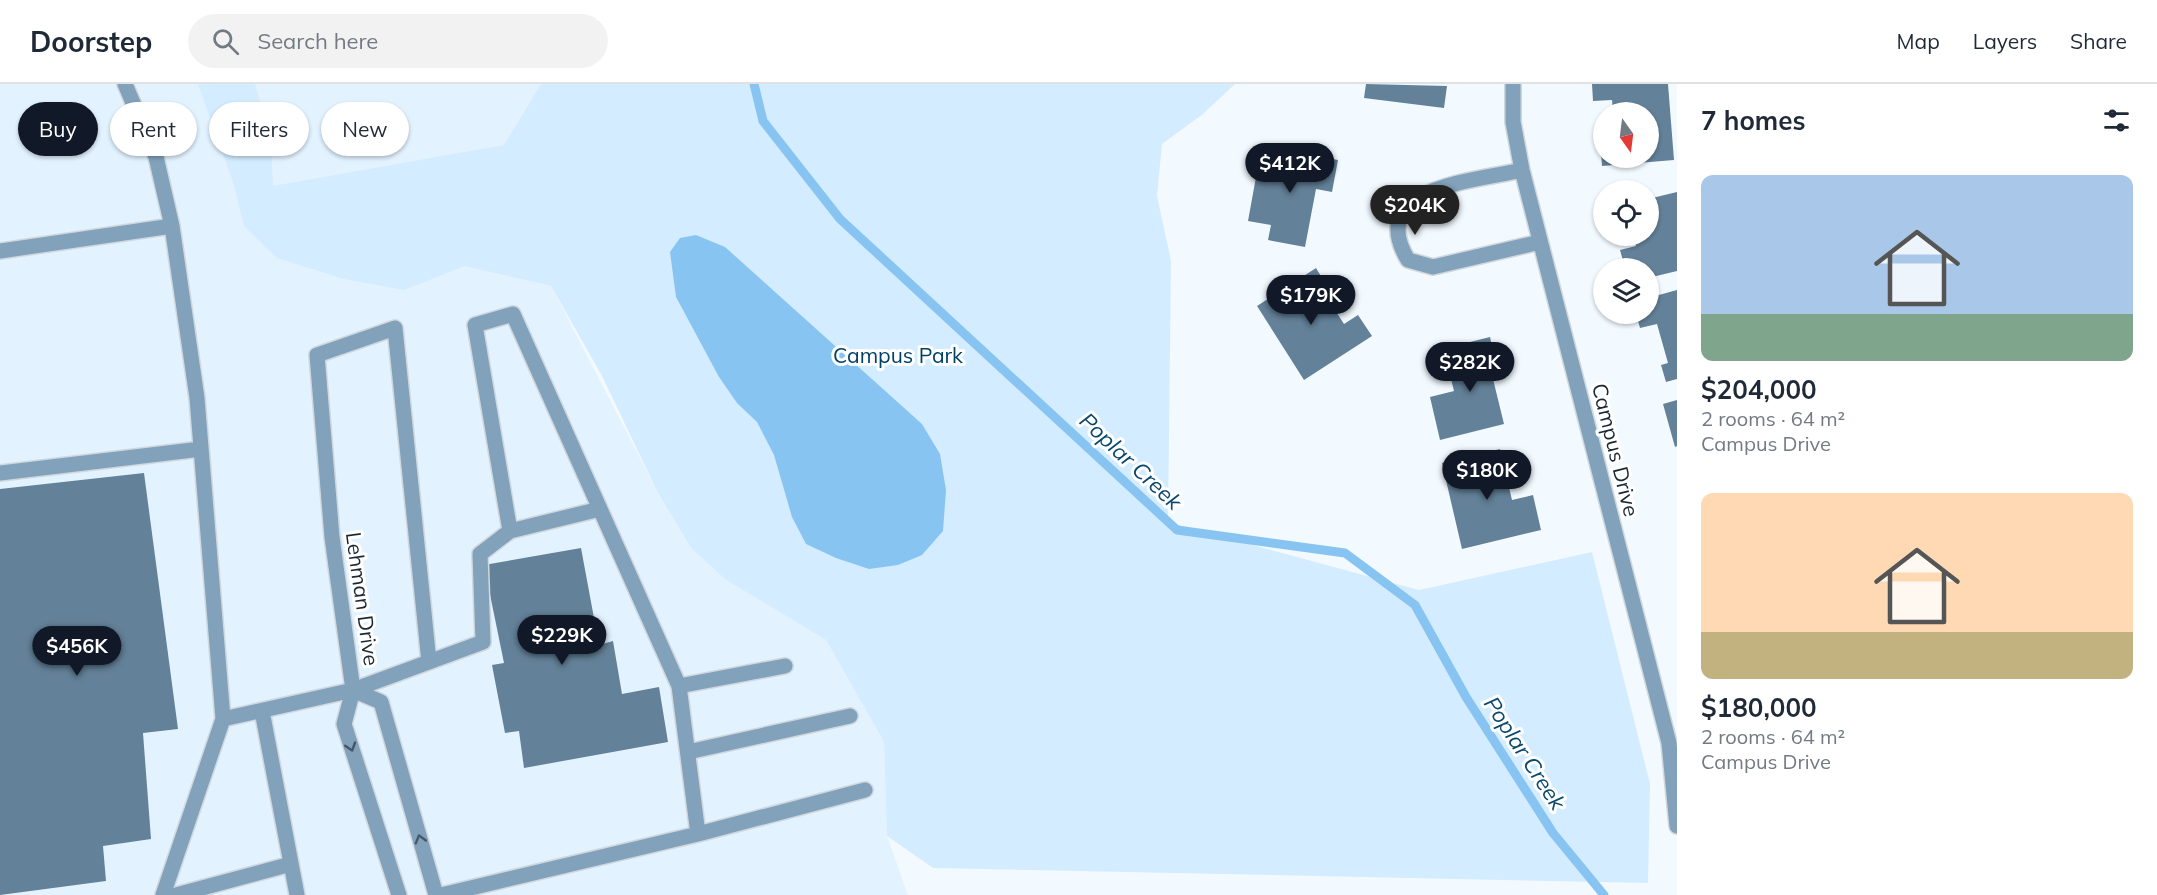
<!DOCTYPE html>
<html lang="en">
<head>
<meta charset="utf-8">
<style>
	body { margin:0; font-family:Mulish,sans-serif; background:#f2f2f3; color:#1f2937; height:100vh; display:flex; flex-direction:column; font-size:22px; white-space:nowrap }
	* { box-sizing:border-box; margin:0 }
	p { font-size:20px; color:#747a83 }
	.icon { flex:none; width:33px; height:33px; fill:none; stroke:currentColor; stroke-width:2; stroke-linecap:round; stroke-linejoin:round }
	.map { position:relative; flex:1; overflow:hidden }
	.panel { display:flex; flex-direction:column; background:#fff; width:480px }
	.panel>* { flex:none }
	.top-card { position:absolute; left:18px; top:18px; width:570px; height:54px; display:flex; gap:12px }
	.needle { width:39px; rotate:166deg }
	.fabs { position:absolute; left:1593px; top:18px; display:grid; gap:12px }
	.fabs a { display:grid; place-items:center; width:66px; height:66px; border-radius:50%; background:#fff; box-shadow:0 2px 4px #0004; font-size:30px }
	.price { position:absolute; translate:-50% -51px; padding:0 14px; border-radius:21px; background:#111827; color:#fff; font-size:20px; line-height:39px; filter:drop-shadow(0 2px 3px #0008) }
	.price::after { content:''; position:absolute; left:50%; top:36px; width:18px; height:14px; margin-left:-9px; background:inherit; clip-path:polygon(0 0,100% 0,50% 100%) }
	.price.current { background:#222; color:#fff }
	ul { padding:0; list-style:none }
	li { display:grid; align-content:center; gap:12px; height:318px; padding:0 24px }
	li span { display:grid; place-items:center; height:186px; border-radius:12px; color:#555 }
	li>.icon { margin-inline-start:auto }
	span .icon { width:108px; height:108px; fill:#fffc; stroke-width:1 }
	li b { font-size:26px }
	h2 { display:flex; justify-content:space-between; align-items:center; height:72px; padding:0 24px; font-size:26px }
	.tag { padding:0 21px; border-radius:27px; background:#fff; box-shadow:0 2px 4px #0004; font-size:21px; line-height:54px }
	.tag.current { background:#111827; color:#fff }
	header { display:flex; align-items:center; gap:36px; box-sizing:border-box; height:84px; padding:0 30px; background:#fff; border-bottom:2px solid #e0e1e3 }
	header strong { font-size:28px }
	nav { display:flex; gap:33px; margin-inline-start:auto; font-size:21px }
	.search { width:420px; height:54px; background:#f2f2f3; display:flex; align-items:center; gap:15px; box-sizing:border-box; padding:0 21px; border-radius:33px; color:#747a83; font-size:22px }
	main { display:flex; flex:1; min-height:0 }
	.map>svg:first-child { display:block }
	.built { fill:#e2f2ff }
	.green { fill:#d4ecff }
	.water { fill:#88c4f2 }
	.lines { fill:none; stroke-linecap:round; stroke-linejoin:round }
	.stream { stroke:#88c4f2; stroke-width:9 }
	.building { fill:#638198 }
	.service-casing { stroke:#d0d8de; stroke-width:18 }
	.minor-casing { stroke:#d0d8de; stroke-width:18 }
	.service { stroke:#82a2bb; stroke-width:15 }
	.minor { stroke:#82a2bb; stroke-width:15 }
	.oneway { stroke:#445868 }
	.labels { text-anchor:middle; stroke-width:6; stroke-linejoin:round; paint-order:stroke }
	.park-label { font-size:21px; fill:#004166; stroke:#fff }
	.street-label { font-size:21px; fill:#1b2731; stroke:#fff }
	.water-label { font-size:22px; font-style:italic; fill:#09476d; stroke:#fff }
</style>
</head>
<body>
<header>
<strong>Doorstep</strong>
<div class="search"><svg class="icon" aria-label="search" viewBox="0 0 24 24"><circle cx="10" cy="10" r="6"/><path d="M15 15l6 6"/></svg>Search here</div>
<nav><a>Map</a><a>Layers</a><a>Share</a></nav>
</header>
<main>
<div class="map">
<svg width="1677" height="811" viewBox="0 0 1677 811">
	<rect width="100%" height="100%" fill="#f3faff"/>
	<path class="built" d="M0 0H553L465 181 551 202 657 407 691 464 726 496 826 556 884 658 887 752 908 811H0Z"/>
	<path class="green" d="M198 0H255L271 56 273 102 504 61 541 0H1235L1203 30 1162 60 1157 112 1171 177 1168 438 1419 506 1592 468 1650 700 1648 799 933 784 887 752 884 658 826 556 726 496 691 464 657 407 602 292 551 202 465 182 404 206 344 195 277 174 244 142 234 101Z"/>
	<path class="water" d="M696 151 725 163 922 340 940 370 946 406 943 447 922 471 898 481 869 485 836 474 806 460 792 433 774 371 757 338 737 319 719 293 676 213 670 168 680 154Z"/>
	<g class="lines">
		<path class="stream" d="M754 0 763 37 840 135 1177 446 1345 469 1415 521 1466 613 1553 749 1604 811"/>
	</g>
	<path class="building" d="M1366 0 1447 2 1444 24 1364 14Z
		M1592 0H1668L1674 76 1602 82 1600 55H1604V74H1648V28H1613L1612 16 1593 17Z
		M1296 68 1338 76 1332 108 1316 105 1305 163 1268 156 1271 141 1248 137 1260 71 1294 77Z
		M1677 108V187L1648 194V184L1644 182 1625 184 1620 166 1636 162 1634 152H1648V115Z
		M1316 184 1327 202 1312 213 1322 229 1333 223 1344 240 1358 231 1372 252 1304 296 1257 222Z
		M1677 206V295L1666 298 1661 281 1668 279 1657 240 1640 244 1636 230H1648V214Z
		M1490 253 1499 294 1493 295 1504 340 1440 356 1430 313 1454 307 1448 283 1463 279 1458 261Z
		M1677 316V362L1675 363 1663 320Z
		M1500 365 1512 416 1533 411 1541 446 1462 465 1442 379Z
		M144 389 178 645 143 649 151 755 103 762 106 797 0 811V405Z
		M581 464 599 561 613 557 622 610 659 603 668 658 524 684 519 647 505 649 492 581 504 579 484 481Z"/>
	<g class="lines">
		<g class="service-casing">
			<path id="service" d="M125 0 156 73 172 142
				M0 167 172 142 197 314 223 635
				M0 389 201 365
				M679 602 785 582
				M353 606 381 618 436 811
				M262 627 297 811
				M688 668 850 632
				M698 750 865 706
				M163 811 223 635 353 606 483 558 480 470 510 447 600 425
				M176 811 291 780
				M399 811 344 640 353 606 332 453 317 271 395 244 429 578
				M441 811 698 750 679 602 513 230 475 241 510 447"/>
		</g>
		<g class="minor-casing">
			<path id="minor" d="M1513 0V38L1522 86 1669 659 1677 742
				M1522 86C1475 97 1364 103 1408 176L1433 183 1540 158"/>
		</g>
		<use href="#service" class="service"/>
		<use href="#minor" class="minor"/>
	</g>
	<defs><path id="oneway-chevron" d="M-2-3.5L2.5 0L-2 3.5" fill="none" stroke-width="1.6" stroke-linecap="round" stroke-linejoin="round" transform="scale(1.5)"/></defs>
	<g class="oneway">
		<use href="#oneway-chevron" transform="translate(351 663) rotate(72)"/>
		<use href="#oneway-chevron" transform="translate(420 755) rotate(-106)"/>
	</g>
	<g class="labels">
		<g class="park-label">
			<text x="898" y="279">Campus Park</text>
		</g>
		<g class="street-label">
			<text transform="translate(1615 366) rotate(76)" y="7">Campus Drive</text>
			<text transform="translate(362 515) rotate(82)" y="7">Lehman Drive</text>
		</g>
		<g class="water-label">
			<text transform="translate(1131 377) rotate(43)" y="8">Poplar Creek</text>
			<text transform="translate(1525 669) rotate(57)" y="8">Poplar Creek</text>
		</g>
	</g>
</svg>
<div class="fabs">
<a><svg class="needle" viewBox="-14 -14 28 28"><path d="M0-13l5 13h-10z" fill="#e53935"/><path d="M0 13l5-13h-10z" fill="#747a83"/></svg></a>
<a><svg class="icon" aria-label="locate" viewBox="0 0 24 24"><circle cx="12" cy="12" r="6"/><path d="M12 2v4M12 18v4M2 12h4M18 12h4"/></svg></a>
<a><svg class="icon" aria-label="layers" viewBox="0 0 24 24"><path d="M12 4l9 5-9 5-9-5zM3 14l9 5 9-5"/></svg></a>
</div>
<b class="price" style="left:1290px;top:110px">$412K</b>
<b class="price current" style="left:1415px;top:152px">$204K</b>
<b class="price" style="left:1311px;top:242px">$179K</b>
<b class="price" style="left:1470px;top:309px">$282K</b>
<b class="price" style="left:1487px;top:417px">$180K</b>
<b class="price" style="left:562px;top:582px">$229K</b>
<b class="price" style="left:77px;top:593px">$456K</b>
<div class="top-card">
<a class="tag current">Buy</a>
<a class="tag">Rent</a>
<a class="tag">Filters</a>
<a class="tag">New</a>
</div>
</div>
<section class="panel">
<h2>7 homes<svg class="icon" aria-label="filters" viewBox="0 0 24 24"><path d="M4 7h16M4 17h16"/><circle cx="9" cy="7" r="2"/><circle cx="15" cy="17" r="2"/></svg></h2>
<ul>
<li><span style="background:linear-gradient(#a9c7e8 75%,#7fa58c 0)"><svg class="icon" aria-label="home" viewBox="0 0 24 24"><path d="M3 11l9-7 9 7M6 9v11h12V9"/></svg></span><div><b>$204,000</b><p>2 rooms · 64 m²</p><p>Campus Drive</p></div></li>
<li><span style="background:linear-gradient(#ffd9b3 75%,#c2b280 0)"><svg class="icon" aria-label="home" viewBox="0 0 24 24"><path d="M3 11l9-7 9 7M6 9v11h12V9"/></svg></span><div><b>$180,000</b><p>2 rooms · 64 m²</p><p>Campus Drive</p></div></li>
</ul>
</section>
</main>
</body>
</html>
